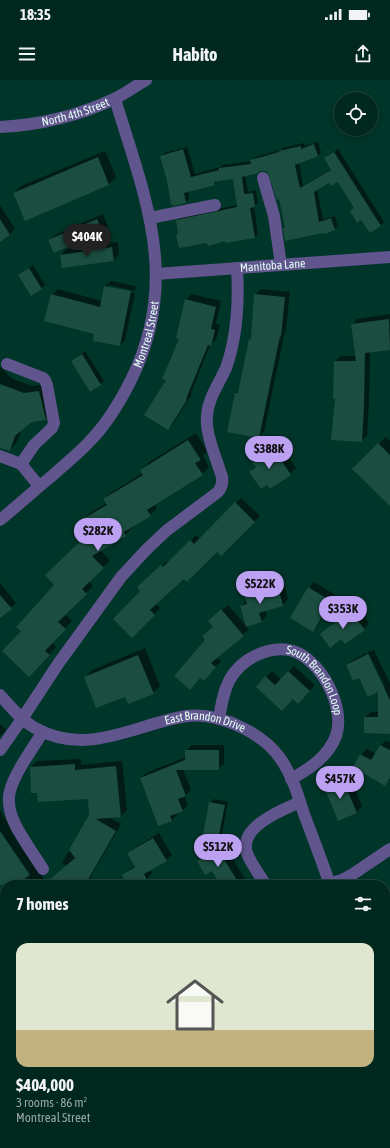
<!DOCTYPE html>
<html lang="en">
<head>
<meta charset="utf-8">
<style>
	body { margin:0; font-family:"Asap Condensed",sans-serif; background:#0a3028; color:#f1f3f6; height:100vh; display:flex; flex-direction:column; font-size:15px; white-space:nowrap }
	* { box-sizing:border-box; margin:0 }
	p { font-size:13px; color:#95a6a4 }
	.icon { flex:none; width:22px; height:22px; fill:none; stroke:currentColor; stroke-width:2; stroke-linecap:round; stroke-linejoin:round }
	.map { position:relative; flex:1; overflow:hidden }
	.drawer { position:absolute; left:0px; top:800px; width:390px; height:268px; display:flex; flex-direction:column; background:#00281f; border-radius:16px 16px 0 0; box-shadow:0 2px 6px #0003,0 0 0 1px #22443d }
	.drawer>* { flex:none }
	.tools { position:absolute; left:334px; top:12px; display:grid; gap:8px }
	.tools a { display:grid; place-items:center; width:44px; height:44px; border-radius:50%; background:#00281f; box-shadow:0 2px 6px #0003,0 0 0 1px #22443d; font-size:20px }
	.price { position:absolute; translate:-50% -34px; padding:0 9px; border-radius:14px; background:#bca0f2; color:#111; font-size:13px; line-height:26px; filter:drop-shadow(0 1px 2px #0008) }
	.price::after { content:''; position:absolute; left:50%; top:24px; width:12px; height:9px; margin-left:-6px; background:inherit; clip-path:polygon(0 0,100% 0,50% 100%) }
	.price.on { background:#222; color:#fff }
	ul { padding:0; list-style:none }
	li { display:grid; align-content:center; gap:8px; height:212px; padding:0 16px }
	li span { display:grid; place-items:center; height:124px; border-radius:12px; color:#555 }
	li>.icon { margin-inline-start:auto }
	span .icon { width:72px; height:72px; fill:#fffc; stroke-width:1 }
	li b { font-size:17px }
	h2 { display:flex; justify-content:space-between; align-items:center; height:48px; padding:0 16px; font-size:17px }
	.status { display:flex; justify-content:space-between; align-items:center; height:28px; padding:0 20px; background:#00281f; direction:ltr }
	.status svg { height:11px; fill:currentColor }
	header { display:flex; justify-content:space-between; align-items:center; height:52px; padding:0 16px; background:#00281f; font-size:18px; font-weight:700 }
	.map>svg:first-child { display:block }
	.shadow { fill:#0007 }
	.building { fill:#1b4d40 }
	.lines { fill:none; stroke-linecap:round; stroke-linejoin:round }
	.minor { stroke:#61558e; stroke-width:12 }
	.labels { text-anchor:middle; stroke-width:3; stroke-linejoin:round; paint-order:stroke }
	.street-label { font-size:12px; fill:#e2fcf3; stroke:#051913 }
</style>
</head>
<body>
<div class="status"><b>18:35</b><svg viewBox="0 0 49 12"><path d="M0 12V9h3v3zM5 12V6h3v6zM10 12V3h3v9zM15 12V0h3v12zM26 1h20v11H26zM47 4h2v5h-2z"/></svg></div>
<header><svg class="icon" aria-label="menu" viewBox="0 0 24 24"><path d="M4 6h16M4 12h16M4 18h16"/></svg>Habito<svg class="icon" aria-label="share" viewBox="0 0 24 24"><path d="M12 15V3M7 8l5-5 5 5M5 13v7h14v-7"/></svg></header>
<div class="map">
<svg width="390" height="1068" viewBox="0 0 390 1068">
	<rect width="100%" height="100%" fill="#003529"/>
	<path class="shadow" d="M318 62 321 72 318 76 299 82 303 106 332 89 325 78 338 69 384 142 381 145 355 127 338 101H329L317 109 323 139 335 136 338 146 334 149 286 147 280 118 269 92 266 90 245 95 248 112 256 110 258 123 254 126 258 154 255 157 208 162 179 153 177 141 180 137 237 125 234 98 218 100 214 104 188 111 189 119 186 122 174 125 161 77 164 73 187 67 195 94 221 87 223 85 251 81 255 77 281 70 283 68 304 63 305 66Z
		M105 71 116 97 109 104 25 139 14 113 21 106Z
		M0 125 15 149 10 154 0 160Z
		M103 134 108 146 102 151 49 160 55 155Z
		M118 162 119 174 114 180 61 175 66 169Z
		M33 185 45 205 41 209 19 195Z
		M111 201 136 206 135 211 108 205V208L135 213 125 260 120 265 95 254 52 215 58 209 102 221 105 206Z
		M261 209 290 212 286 250 285 251 264 352 258 357 236 313 240 309 250 259 252 257 255 215Z
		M191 214 221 221 216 244 220 245 216 260 210 265 191 313 192 314 173 344 167 349 168 300 180 258 186 220Z
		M390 234V269L370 271 369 321 367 356 361 361 336 318 335 281 341 276H356L352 245 357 239Z
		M85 271 104 301 100 304 72 281Z
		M1 287 11 298 32 306 46 304 53 331 45 339 32 341 22 350 17 362 10 370 0 367V288Z
		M196 353 207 371 203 376 209 387 202 394 155 424 157 428 150 435 132 446 133 447 125 455 100 470 110 480 89 501 93 506 65 534 72 541 52 563 56 567 37 588 22 551 56 505 90 453 82 440 90 433 107 423 104 419 112 412 143 393 141 390 148 383Z
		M386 357 390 361V425L353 389Z
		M279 364 296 388 290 394 270 407 250 392 256 386 254 383 259 377Z
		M241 418 260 436 221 475 217 471 184 498 155 524 160 528 132 557 144 502 167 481 169 483 196 455 200 459Z
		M284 502 288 519 283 525 265 530 267 536 261 541 241 526 247 520 246 517 251 511Z
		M314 502 336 515 318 545 313 550 309 508Z
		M0 503 16 523 0 537Z
		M228 525 249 549 216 578 221 581 209 594 207 560 203 556 214 546 215 536Z
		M356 526 369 543 364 549 341 558 321 554 327 549Z
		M145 568 160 606 153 613 126 615 85 597 92 590Z
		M374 570 390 603V653L365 637 371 632H379L380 610 359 597 347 585 353 580 366 573 383 607H385L368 572Z
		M294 586 315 605 304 617 294 618 257 607 272 591 281 600Z
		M0 644 6 650 0 656Z
		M386 660 390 662V700L385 704 361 675 367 669 376 674 381 665Z
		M192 665H224V684L218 689H183L191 710 185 716 188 725 183 730 177 733V735L172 740 141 698 146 693 186 677V671Z
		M81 679V685L122 681 127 730 121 736 109 737 121 744 88 802 89 803 88 805H5V808L0 801V730L11 749 10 750 46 802 66 786 62 783 90 735 89 718 38 711 31 687 37 681Z
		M342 694 345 702 350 697 362 726 357 732 339 740 324 704 330 699Z
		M214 719 228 722 222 754 218 757 210 723Z
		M159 753 172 775 166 780 150 789 152 793 147 799 136 805H129L123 795 129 790 135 786 128 773 134 768Z
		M223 763 249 805H222L212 790 198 781 203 776Z
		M0 838 5 846 0 852Z
		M386 841H390V876H385Z
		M0 852 5 860V862L0 867Z
		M5 928V955L0 956V930Z
		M385 1004 390 1012V1052L387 1054 385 1051Z
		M4 1014H5V1034L1 1035 0 1018Z
		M17 1063H45L46 1068H18Z
		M98 1063H127V1068H98Z
		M171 1063H194L195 1068H172Z
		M262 1063H285V1068H262Z"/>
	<path class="building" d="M314 64 318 76 295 85 300 108 331 90 324 78 334 72 381 146 370 153 361 140 357 143 350 131 354 128 338 102 331 106 329 103 314 112 319 142 331 138 335 150 324 154 323 153 285 161 283 148H285L279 119 277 120 268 93 266 91H261L258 93 242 97 244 114 253 113 255 127 250 128 255 158 225 163V161L208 166 207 163 179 168 176 155 178 154 176 140 237 127 233 99 214 102 215 105 184 113 186 123 173 126 172 124H171L167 101 160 76 183 69 191 97 219 90V88L251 84 250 80 279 72V71L301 66V69Z
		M98 77 109 105 25 141 13 113Z
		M0 139 10 155 0 162Z
		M97 139 103 152 54 173 48 160Z
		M112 167 114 181 62 188 60 175Z
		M29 188 42 209 31 216 18 195Z
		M104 206 131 211 120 266 93 261 94 254 44 241 51 214 100 227Z
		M254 214 285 217 281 257 280 256 259 358 227 352 235 313H238L249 259H251Z
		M185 219 216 227 211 249 215 250 211 266 208 265 186 319 187 320 168 350 144 335 166 300 162 299 179 259 176 258Z
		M389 239 390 270 365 273 364 327 362 362 331 360 335 319H333L334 281H356L351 244Z
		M82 274 101 305 90 312 71 281Z
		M0 304 24 313 39 311 46 340 32 342 15 356 10 371 0 368Z
		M188 360 201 380 195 383 203 395 147 430 151 436 124 452 126 456 92 476 104 488 82 509 87 514 58 542 66 549 45 571 50 575 29 597 2 571 21 551 16 547 54 505 45 495 89 453 81 440 107 425 103 419 143 395 140 390Z
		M378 363 390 375V426L352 389Z
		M273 368 291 395 270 409 267 405 261 409 249 392 256 387 252 383Z
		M235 422 255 442 221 476 217 472 187 502 184 499 150 530 155 535 132 558 113 539 140 511 137 507 161 485 163 487 190 460 194 464Z
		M278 507 283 526 259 533 262 542 246 547 240 526 247 524 245 517Z
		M308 507 331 521 313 552 290 538Z
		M0 515 12 529 0 538Z
		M221 529 244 556 211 583 216 587 204 601 200 598 190 610 174 596 205 560 202 556 213 547 208 541Z
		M350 531 365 550 345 564 341 559 330 568 320 554Z
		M368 574 390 620V654L364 653V637H378V612L368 617 359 598 353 601 346 585Z
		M138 575 154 614 128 624 125 617 96 628 84 597Z
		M288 591 310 611 298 624 293 619 282 631 256 607 265 596 275 605Z
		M380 665 390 670V698L385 706 353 687 360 674 371 680Z
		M185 670H219V690H176L186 716 178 719 183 731 170 736 172 741 158 746 140 698 185 680Z
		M75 684V690L116 686 121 737 96 739 116 751 85 805H43L75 778 69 770 89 735 88 719 38 722 37 713H31L30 687Z
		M336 698 340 708 344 702 357 733 338 741 323 704Z
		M209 722 225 725 218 759 203 755Z
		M0 751 30 795 15 805H0Z
		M153 758 167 781 144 794 147 800 138 805H128L122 795 135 787 127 773Z
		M217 768 240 805H220L212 791 205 795 197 781Z"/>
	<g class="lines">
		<g class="minor">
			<path id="s1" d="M0 47C39 45 78 36 114 19 125 14 135 6 146 0"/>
			<path d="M263 98 274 136 281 185"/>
			<path d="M150 138 215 125"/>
			<path id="s2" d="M156 194 390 177"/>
			<path d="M7 284 43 298 45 300 47 305 54 343 52 348 34 365 21 384"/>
			<path d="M0 376 21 384 39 406"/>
			<path id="s3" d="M0 440C18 425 35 410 53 395 65 384 78 374 89 362 107 344 120 322 131 300 181 200 145 117 115 19"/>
			<path id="s4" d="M0 615C11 627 21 640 35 648 80 673 120 653 164 641 172 639 180 637 187 636 206 634 227 640 243 648 257 655 271 665 280 678 292 695 298 715 304 734 313 758 322 781 330 805"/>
			<path id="s5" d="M219 639C221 626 223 613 229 601 234 591 244 581 255 576 267 570 279 567 293 571 321 580 346 627 336 656 328 677 309 689 291 699"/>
			<path d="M0 670 22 639 58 584 121 497 146 470 166 451 218 412C222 407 223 403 222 397 217 380 205 354 207 336 208 318 219 304 226 288 237 257 239 221 237 188"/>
			<path d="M43 789C34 775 23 760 15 744 3 719 10 705 23 683 30 672 36 662 43 652"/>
			<path d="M330 803 342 800 353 794 390 769"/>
			<path d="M266 805C260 796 250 782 247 773 238 747 282 730 300 722"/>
			<path d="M0 887 5 883"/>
			<path d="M385 906 390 905"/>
			<path d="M385 955 390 965"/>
			<path d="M0 987 5 986"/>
			<path d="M67 1063V1068"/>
			<path d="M219 1063V1068"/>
		</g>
	</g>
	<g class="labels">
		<g class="street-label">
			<text dy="4" stroke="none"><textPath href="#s1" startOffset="77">North 4th Street</textPath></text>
			<text dy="4" stroke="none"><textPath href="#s2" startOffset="117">Manitoba Lane</textPath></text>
			<text dy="4" stroke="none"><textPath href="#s3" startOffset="242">Montreal Street</textPath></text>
			<text dy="4" stroke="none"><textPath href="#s5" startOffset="153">South Brandon Loop</textPath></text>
			<text dy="4" stroke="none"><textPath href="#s4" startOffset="224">East Brandon Drive</textPath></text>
		</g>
	</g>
</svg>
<div class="tools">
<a><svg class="icon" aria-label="locate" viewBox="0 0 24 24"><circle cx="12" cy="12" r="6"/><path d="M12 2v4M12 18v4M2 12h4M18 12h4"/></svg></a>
</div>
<b class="price on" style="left:87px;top:178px">$404K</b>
<b class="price" style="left:269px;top:390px">$388K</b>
<b class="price" style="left:98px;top:472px">$282K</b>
<b class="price" style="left:260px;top:525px">$522K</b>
<b class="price" style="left:343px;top:550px">$353K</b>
<b class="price" style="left:340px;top:720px">$457K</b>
<b class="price" style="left:218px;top:788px">$512K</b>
<section class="drawer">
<h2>7 homes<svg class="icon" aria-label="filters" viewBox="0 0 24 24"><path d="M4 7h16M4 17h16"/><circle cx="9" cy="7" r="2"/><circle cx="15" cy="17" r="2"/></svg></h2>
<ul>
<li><span style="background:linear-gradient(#dfe7d0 70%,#c2b280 0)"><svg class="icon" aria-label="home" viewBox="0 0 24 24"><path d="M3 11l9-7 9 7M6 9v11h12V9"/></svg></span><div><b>$404,000</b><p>3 rooms · 86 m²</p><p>Montreal Street</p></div></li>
</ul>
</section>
</div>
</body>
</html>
